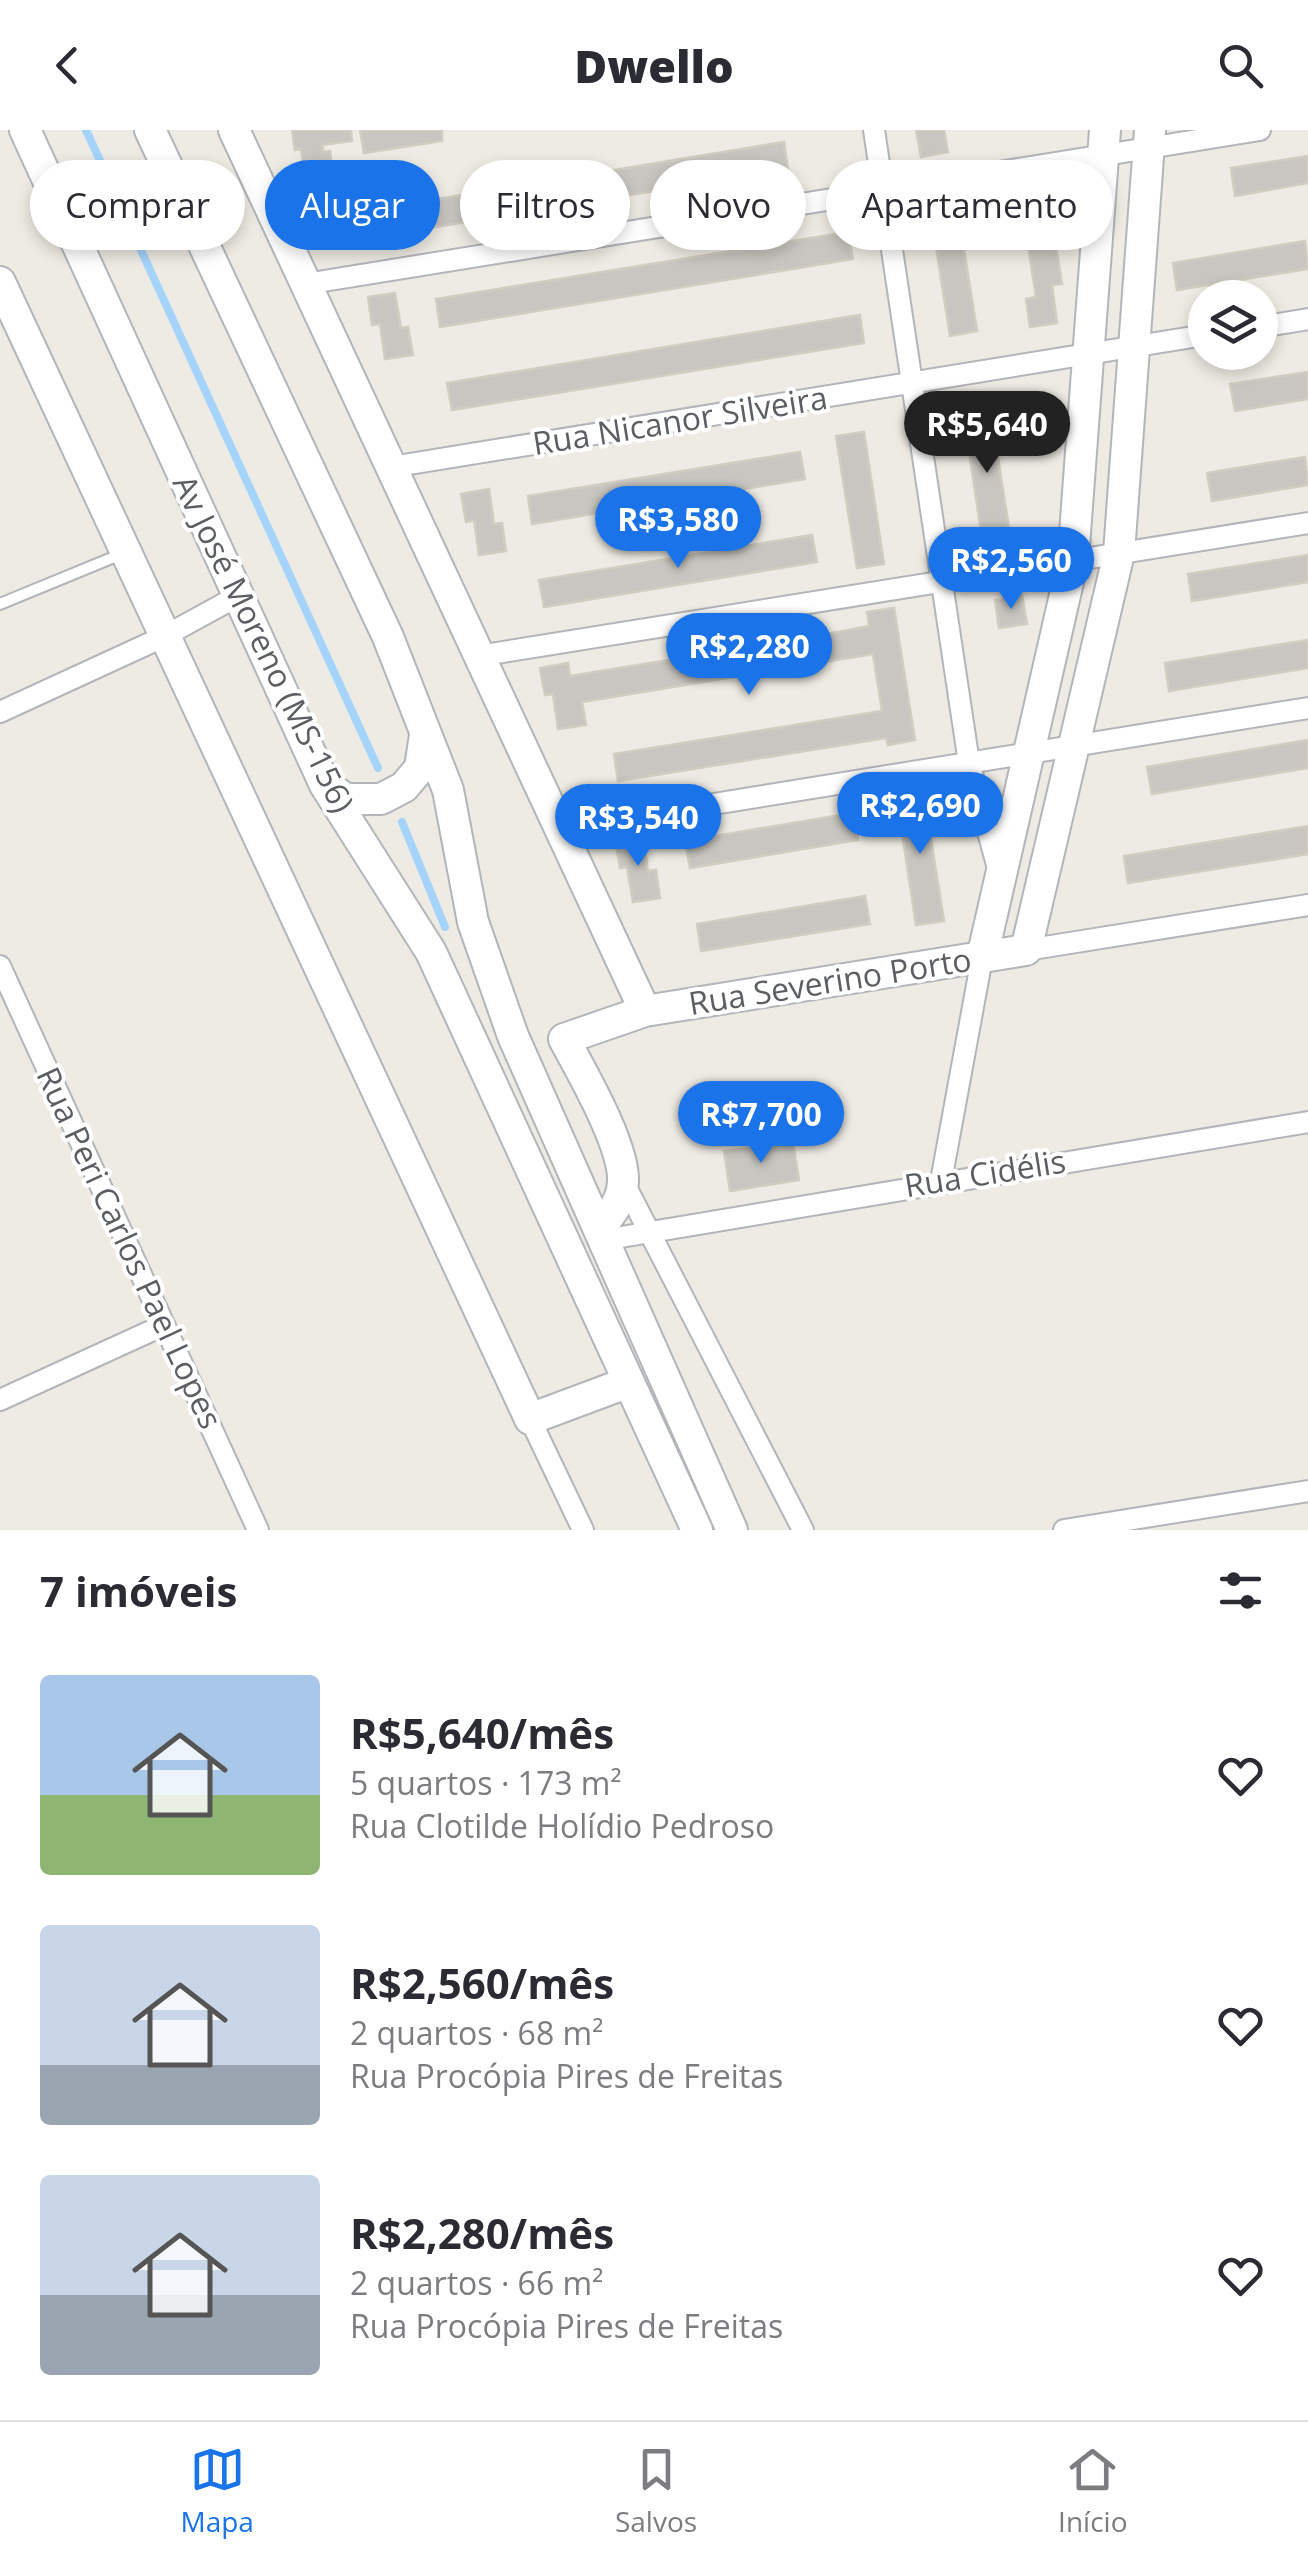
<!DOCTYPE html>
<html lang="pt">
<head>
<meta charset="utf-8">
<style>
	body { margin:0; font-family:"Open Sans",sans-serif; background:#f2f2f3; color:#2b2b33; height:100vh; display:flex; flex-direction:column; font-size:38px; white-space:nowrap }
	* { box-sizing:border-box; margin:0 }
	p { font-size:32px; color:#7c7c81 }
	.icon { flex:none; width:55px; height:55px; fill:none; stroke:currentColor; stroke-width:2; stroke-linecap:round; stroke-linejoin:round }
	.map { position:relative; height:1400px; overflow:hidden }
	.sheet { display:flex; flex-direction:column; background:#fff; flex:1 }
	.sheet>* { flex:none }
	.banner { position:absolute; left:30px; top:30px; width:1250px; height:90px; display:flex; gap:20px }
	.tools { position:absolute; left:1188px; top:150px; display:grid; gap:20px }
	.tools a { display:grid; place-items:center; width:90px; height:90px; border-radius:50%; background:#fff; box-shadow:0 5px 15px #0003; font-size:50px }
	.price { position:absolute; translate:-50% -85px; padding:0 22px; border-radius:35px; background:#1a73e8; color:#fff; font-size:32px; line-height:65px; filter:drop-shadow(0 2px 5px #0008) }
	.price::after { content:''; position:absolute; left:50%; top:60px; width:30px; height:22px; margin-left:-15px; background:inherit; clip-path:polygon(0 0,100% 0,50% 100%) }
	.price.on { background:#222; color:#fff }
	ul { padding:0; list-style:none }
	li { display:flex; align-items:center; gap:30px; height:250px; padding:0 40px }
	li span { display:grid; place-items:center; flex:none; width:280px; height:200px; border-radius:10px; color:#555 }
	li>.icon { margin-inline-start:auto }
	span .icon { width:120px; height:120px; fill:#fffc; stroke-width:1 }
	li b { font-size:42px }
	h2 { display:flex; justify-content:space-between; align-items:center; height:120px; padding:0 40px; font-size:42px }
	.tag { padding:0 35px; border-radius:45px; background:#fff; box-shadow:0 5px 15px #0003; font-size:35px; line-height:90px }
	.tag.on { background:#1a73e8; color:#fff }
	header { display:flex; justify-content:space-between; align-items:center; height:130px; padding:0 40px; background:#fff; font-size:45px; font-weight:800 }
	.tabs { display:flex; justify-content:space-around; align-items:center; height:140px; border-top:2px solid #e1e1e2; background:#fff; font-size:28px; color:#7c7c81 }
	.tabs a { display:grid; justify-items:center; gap:5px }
	.tabs .on { color:#1a73e8 }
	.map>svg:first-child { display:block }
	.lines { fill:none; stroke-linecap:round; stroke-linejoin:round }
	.stream { stroke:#a4d4fb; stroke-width:8 }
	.building { fill:#c8c6c0; stroke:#d1cdc1; stroke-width:2.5 }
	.lane-casing { stroke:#b3b5ba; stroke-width:14 }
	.street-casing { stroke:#b3b5ba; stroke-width:24 }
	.secondary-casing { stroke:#b2b5ba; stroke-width:34 }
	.lane { stroke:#fff; stroke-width:10 }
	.street { stroke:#fff; stroke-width:20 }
	.secondary { stroke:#fff; stroke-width:30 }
	.labels { text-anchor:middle; stroke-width:8; stroke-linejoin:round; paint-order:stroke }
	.street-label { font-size:32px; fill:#5b5e63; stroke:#fff }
</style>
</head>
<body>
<header><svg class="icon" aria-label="back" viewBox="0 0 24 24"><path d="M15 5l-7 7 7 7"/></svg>Dwello<svg class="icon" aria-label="search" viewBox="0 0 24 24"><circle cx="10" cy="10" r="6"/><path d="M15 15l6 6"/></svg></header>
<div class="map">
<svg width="1308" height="1400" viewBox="0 0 1308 1400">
	<rect width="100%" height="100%" fill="#edebe3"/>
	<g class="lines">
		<path class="stream" d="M86 0 378 638
			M402 692 445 797"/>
	</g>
	<path class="building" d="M292 0H351L352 11 322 15 324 22 330 21 334 49 306 54 301 19 295 20Z
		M360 0H442V11L364 23Z
		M916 0H944L948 22 921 27Z
		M784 12 788 39 375 107 371 80Z
		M1308 26V53L1235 66 1231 38Z
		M1067 67 1071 94 1053 97 1062 154 1052 155 1057 193 1030 197 1026 169 1036 167 1026 102 1008 104 1004 77Z
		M956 69 977 201 950 206 929 73Z
		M848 102 853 129 440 197 436 169Z
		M1305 111 1308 139 1177 160 1173 133Z
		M395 163 401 198 408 197 413 225 385 229 380 194 372 195 368 167Z
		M860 185 864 213 452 280 447 253Z
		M1308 242V269L1235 281 1230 254Z
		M990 278 1011 410 983 414 963 282Z
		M864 302 884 434 857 438 836 306Z
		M800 322 805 349 532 394 528 366Z
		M1305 327 1308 355 1212 371 1207 343Z
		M489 359 494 394 502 393 506 421 479 425 474 390 466 392 461 364Z
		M812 405 817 432 544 477 539 450Z
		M1308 425V452L1192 471 1188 444Z
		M1022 466 1027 494 999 498 995 470Z
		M894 478 915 610 888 615 886 608 618 651 614 624 882 581 873 524 582 572 586 595 558 599 553 564 545 565 540 538 568 533 570 546 822 505 869 496 867 482Z
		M1308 510V538L1169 561 1165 533Z
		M1308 610V638L1152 664 1147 637Z
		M923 659 944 791 916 795 896 663Z
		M853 683 858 710 690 738 685 711Z
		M1308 696V724L1128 753 1124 726Z
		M643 706 648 741 656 740 660 768 633 772 627 737 620 738 615 710Z
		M865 766 870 794 701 821 697 794Z
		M793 1012 799 1050 730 1061 724 1021Z"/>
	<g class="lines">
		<g class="lane-casing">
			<path id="lane" d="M0 474 124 423"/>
		</g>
		<g class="street-casing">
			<path id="street" d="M874 0 969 633 999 742
				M305 154 1260 0
				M1260 197 1308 189
				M391 337 1205 205
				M478 526 1308 393
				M0 582 163 507 236 467
				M559 699 1308 578
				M1026 820 1308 775
				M0 836 258 1400
				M623 1051 803 1400
				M941 1051 982 828
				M603 1110 1308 992
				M0 1270 164 1195
				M530 1289 583 1400
				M1064 1400 1308 1361"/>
		</g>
		<g class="secondary-casing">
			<path id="secondary" d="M25 0 325 655 431 822 697 1400
				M150 0 388 507 448 660 473 792 513 906 732 1400
				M234 0 645 881
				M0 152 530 1289 629 1252
				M325 655 346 669H381L404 657 420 638 425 605
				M982 828 1073 430 1105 0
				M599 1099C611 1084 622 1071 623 1052 625 1016 581 941 564 909L645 881 1026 820 1119 423 1150 0"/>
		</g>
		<use href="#lane" class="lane"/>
		<use href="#street" class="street"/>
		<use href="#secondary" class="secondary"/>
	</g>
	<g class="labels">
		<g class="street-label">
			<text transform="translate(680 291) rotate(-9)" y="11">Rua Nicanor Silveira</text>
			<text transform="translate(263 514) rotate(64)" y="11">Av José Moreno (MS-156)</text>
			<text transform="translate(830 852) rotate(-9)" y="11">Rua Severino Porto</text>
			<text transform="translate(985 1044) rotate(-9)" y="11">Rua Cidélis</text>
			<text transform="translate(129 1118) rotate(65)" y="11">Rua Peri Carlos Pael Lopes</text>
		</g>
	</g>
</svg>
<div class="tools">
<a><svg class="icon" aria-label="layers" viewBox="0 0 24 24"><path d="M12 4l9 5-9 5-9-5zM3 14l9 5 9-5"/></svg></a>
</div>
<b class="price on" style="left:987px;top:346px">R$5,640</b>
<b class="price" style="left:678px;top:441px">R$3,580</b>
<b class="price" style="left:1011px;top:482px">R$2,560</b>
<b class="price" style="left:749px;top:568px">R$2,280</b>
<b class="price" style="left:920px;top:727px">R$2,690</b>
<b class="price" style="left:638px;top:739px">R$3,540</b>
<b class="price" style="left:761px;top:1036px">R$7,700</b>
<div class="banner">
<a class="tag">Comprar</a>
<a class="tag on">Alugar</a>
<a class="tag">Filtros</a>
<a class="tag">Novo</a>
<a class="tag">Apartamento</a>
</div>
</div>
<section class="sheet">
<h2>7 imóveis<svg class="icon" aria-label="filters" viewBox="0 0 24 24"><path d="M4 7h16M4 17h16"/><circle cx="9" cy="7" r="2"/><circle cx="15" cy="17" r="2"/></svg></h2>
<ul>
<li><span style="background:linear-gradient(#a9c7e8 60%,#8fb573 0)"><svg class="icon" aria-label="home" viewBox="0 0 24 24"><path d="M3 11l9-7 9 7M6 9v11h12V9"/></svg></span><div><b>R$5,640/mês</b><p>5 quartos · 173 m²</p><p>Rua Clotilde Holídio Pedroso</p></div><svg class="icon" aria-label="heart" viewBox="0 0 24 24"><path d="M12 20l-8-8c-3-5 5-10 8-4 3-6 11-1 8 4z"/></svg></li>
<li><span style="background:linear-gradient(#c9d6e8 70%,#9aa5b1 0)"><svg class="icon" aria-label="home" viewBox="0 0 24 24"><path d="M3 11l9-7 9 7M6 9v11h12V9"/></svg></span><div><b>R$2,560/mês</b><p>2 quartos · 68 m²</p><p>Rua Procópia Pires de Freitas</p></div><svg class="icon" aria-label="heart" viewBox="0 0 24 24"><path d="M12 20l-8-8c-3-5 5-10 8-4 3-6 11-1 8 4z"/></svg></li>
<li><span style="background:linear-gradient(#c9d6e8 60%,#9aa5b1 0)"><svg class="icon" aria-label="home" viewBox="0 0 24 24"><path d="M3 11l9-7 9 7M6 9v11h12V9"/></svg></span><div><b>R$2,280/mês</b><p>2 quartos · 66 m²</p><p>Rua Procópia Pires de Freitas</p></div><svg class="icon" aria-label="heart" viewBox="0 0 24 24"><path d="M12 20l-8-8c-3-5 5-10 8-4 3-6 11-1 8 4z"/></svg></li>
</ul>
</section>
<nav class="tabs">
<a class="on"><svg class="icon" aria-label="map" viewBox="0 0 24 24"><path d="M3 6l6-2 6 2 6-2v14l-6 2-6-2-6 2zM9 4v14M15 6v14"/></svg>Mapa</a>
<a><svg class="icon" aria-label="saved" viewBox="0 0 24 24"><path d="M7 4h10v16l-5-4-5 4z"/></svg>Salvos</a>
<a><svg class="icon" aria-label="home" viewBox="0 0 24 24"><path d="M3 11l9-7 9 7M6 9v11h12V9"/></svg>Início</a>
</nav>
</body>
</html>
